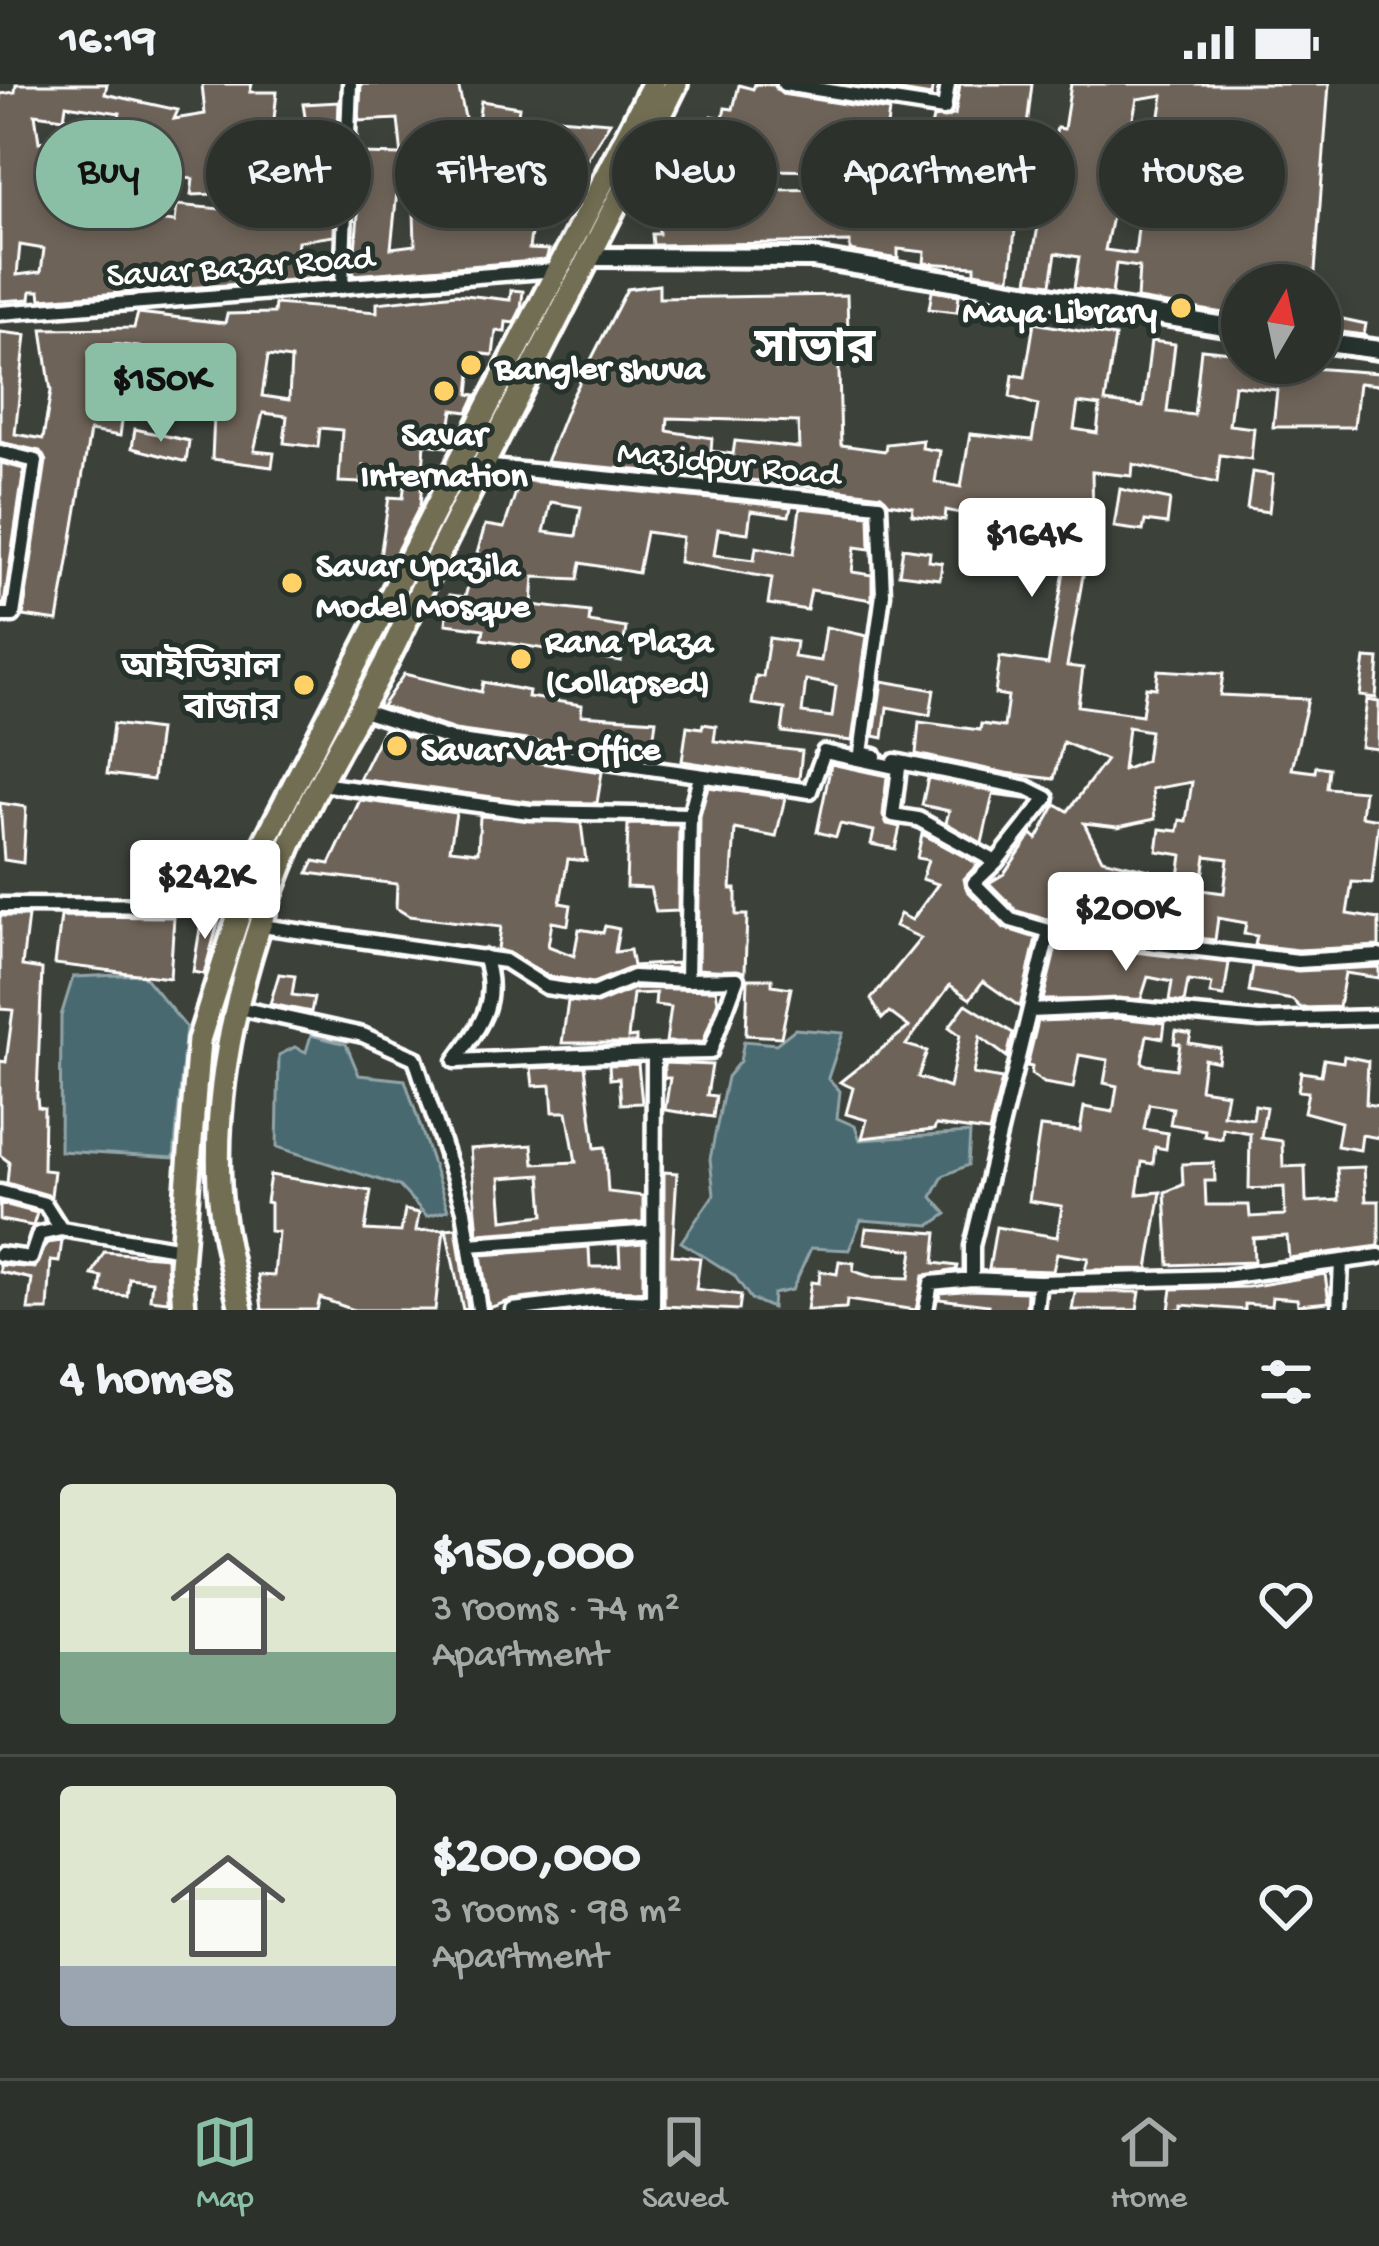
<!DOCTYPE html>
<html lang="en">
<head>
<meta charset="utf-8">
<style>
	body { margin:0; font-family:"Gochi Hand","Noto Sans Bengali",sans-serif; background:#353934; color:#f1f3f6; height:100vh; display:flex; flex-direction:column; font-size:45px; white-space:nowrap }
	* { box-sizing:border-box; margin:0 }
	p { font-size:39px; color:#a7a9a9 }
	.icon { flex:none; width:66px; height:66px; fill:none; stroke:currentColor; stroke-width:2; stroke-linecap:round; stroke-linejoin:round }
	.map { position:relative; height:1226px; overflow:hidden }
	.details { display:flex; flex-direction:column; background:#2d312c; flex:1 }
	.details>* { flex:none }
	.guide { position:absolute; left:36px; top:36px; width:1308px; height:108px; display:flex; gap:24px }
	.needle { width:78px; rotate:9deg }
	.buttons { position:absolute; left:1221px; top:180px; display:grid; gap:24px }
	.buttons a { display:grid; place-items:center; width:120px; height:120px; border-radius:50%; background:#2d312c; box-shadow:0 6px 18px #0003,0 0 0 3px #484c48; font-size:60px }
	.price { position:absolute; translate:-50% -102px; padding:0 27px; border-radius:12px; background:#fff; color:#222; font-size:39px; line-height:78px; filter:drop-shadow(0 3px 6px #0008) }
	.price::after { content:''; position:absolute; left:50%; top:72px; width:36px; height:27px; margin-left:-18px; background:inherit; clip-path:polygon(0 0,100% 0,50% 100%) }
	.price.current { background:#8abfa5; color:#111 }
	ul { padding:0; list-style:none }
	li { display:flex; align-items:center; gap:36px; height:300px; padding:0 60px }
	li+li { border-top:3px solid #484c48 }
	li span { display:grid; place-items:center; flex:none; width:336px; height:240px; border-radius:12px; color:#555 }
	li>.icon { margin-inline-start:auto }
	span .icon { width:144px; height:144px; fill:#fffc; stroke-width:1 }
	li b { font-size:51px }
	h2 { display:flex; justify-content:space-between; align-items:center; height:144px; padding:0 60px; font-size:51px }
	.pill { padding:0 42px; border-radius:54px; background:#2d312c; box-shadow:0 6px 18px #0003,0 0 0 3px #484c48; font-size:42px; line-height:108px }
	.pill.current { background:#8abfa5; color:#111 }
	.status { display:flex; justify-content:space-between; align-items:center; height:84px; padding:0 60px; background:#2d312c; direction:ltr }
	.status svg { height:33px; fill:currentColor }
	.tab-bar { display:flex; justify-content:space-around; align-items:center; height:168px; border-top:3px solid #484c48; background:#2d312c; font-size:33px; color:#a7a9a9 }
	.tab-bar a { display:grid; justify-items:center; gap:6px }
	.tab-bar .current { color:#8abfa5 }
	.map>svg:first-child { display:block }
	.water { fill:#496970; stroke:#92a5a9; stroke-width:3 }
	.building { fill:#6e6358; stroke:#fff; stroke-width:3; fill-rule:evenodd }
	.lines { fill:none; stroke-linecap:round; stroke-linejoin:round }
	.street-casing { stroke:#fff; stroke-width:21 }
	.secondary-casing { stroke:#fff; stroke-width:26 }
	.highway-casing { stroke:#fff; stroke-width:30 }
	.street { stroke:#26332d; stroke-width:12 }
	.secondary { stroke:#26332d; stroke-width:16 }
	.highway { stroke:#726e52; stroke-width:21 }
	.poi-dot { fill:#ffd166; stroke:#26332d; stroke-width:4.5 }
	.labels { text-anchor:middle; stroke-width:10; stroke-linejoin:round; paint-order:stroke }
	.street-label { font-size:36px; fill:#fff; stroke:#26332d }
	.poi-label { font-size:36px; font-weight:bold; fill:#fff; stroke:#26332d; text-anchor:start }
	.district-label { font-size:48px; font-weight:bold; fill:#fff; stroke:#26332d }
</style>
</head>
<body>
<div class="status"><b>16:19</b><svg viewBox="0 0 49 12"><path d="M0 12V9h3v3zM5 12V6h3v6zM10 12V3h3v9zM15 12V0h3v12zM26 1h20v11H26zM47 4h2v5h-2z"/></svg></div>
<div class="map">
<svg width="1379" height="1226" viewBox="0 0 1379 1226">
	<rect width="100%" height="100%" fill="#3c413a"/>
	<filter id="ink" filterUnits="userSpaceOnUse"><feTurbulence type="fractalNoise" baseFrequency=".00833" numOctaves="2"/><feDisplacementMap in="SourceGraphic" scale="24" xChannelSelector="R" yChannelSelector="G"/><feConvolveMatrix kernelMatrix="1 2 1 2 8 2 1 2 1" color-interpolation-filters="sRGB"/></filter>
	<g filter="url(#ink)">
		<path class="water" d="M142 890 186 943 174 1074 60 1067 61 932 73 893Z
			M795 945 843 949 828 994 840 1007 837 1034 855 1042 860 1056 970 1049 968 1081 943 1092 932 1113 947 1130 931 1141 861 1136 849 1166 811 1164 792 1206 773 1210 772 1224 751 1215 734 1191 681 1158 714 1110 710 1075 727 993 740 977 744 957 776 960Z
			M311 951 346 960 359 991 405 996 448 1126 427 1132 399 1102 277 1063 279 971 295 963 306 968Z"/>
		<path class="building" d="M16 0H107L105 10 178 26 174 35 205 30 202 0H252L250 8H277L270 71H275L277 108 191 111 193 95 153 90 146 135 175 138 177 121 288 131 320 125V102H335L334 152 298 157 295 184 332 182V193L41 215 40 207H31L30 215 0 217V10L15 8ZM66 21 120 29 117 43 131 45 97 50 91 93 127 97 123 128 87 123 84 144 71 53 39 58 35 30 64 34ZM20 161 44 165 41 188 17 191Z
			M361 0H458L473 72 481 17 519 23 518 31 610 38 583 82 560 80 557 105 537 103 529 165 549 166 546 176 353 191 363 70 401 71 391 164 415 161 413 91 439 90 443 54 418 56V74L402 73 398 35 359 37Z
			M755 0 774 1 782 10 889 27 885 57H897L898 88 698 85 701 58H708L712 32 723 34 725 24 733 25 739 1 753 5Z
			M859 0H933L931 12Z
			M960 0H1032L1023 75 946 61 947 56 929 53 933 34 955 31Z
			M1071 0H1329L1314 201H1242V232L1137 215 1139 183 1116 180 1112 211 1074 204 1079 173 1056 169 1051 200 1028 197 1040 132 1052 134 1058 102 1041 99 1057 44 1064 45ZM1163 11 1155 66 1198 71 1195 97 1144 91 1135 170 1105 166 1137 15Z
			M339 18 337 70 311 71 303 20Z
			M989 94 1020 98 1010 194 975 188V182L924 179 925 168 898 165V175L850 167V158L653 161 652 150H659L658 133 680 132 675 108 888 104V96L987 108Z
			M659 201V214L847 211 848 248 838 249 841 361 885 367 886 360 923 356 922 364 940 367 935 398 961 403 970 350 1032 356 1038 321 1010 313 1013 291 1025 293 1034 239 1115 253 1105 318 1143 323 1151 257 1175 260 1167 328 1194 331 1201 265 1232 268 1233 256 1242 258V279L1379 289V301L1359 299 1354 343H1273L1277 306 1234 301 1229 341 1254 344 1251 375 1220 371 1217 399 1133 380 1132 392 1092 388 1093 435 1067 582 1083 584 1078 622 1142 631 1146 603 1156 604 1158 586 1223 590 1220 611 1308 615 1292 685 1315 688 1316 682 1329 684 1327 704 1364 707 1361 732 1379 735 1372 799 1352 798 1347 830 1379 835V862L1298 866 1255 861 1257 852 1244 850 1246 839 1218 834 1215 856 1051 837 1017 827 989 799 1004 790 1032 750 1037 755 1056 720 1068 727 1106 676 1063 658 1054 695 1006 689 916 670 919 638 980 646 981 640 1004 643 1008 612 995 610 1000 573 1048 580 1065 482 1035 478 1041 441 1015 437 1014 441 946 426 945 436 912 431 913 423 889 419 881 411 794 400 546 378 571 315 627 205ZM1078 319 1100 322 1097 349 1074 345ZM668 334 798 338 799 364 735 357 733 370 711 367 712 354 667 347ZM1128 643 1150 647 1146 677 1123 686ZM1192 698 1186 737 1180 736 1178 747 1160 745 1157 767 1182 771 1178 800 1148 796 1149 786 1102 775 1084 739 1118 743 1155 735 1152 705ZM1206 772 1228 775 1224 809 1201 806Z
			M511 206 523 207 521 225 514 239 506 238 505 248 496 247 493 271 473 269 469 310 476 311 468 328 453 326 447 363 425 360 420 422 392 476 380 473 389 413 403 414 406 388 363 382 361 399 339 398 342 346 320 344 318 363 284 359 287 332 263 329 254 367 274 369 272 383 212 375 214 332 223 333 228 294 200 290 191 324 170 321 173 306 133 300 139 263 114 260V267H89L91 299 128 294 131 314 125 315 120 352 90 347 58 537 23 532 46 377 40 367 0 358V248L26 251 15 350 43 355 51 307 42 245 134 244 138 229 225 239 227 230 274 229 275 220 377 228V219L456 210 510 216ZM268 272 291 275 289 316 262 312Z
			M932 207 959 211 957 228 929 225Z
			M1320 230 1366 240 1364 251 1320 245Z
			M135 345 189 357 186 378 132 364Z
			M1 379 24 385 4 520H0Z
			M1252 388 1273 391 1269 428 1247 425Z
			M520 396 791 423 789 432 751 427 748 449 718 445 714 471 754 476 756 463 794 470 800 424 869 431 870 465 855 463 852 488 872 491V516L811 506 807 526 768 520 772 494 679 478 682 453 646 448 638 489 581 479 578 495 534 493 532 521 590 528 589 538 626 544 621 577 482 555 484 545 446 540 449 511 465 513 485 441 504 444ZM551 418 581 423 576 452 544 448Z
			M1120 405 1170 416 1167 440 1145 437 1143 447 1114 443Z
			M903 464 930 468 929 477 942 479 940 495 899 490Z
			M826 543 867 552 852 657 782 648 785 625 752 620 756 592 763 593 769 554 796 558 794 573 821 577ZM806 596 836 602 832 633 802 629Z
			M1365 574 1379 575 1376 614 1360 612Z
			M404 590 481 608 483 598 529 607 528 613 582 621 581 631 656 636 652 667 613 662 605 667 455 646 382 622Z
			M882 597 934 606 930 631 887 623 883 654 874 652Z
			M1367 616 1379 618 1378 665 1361 663Z
			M113 640 159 646 153 696 107 690Z
			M703 640 716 642 714 657 802 667 799 695 682 677 687 642 702 644Z
			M384 645 451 666 602 688 597 719 531 718 359 695Z
			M831 680 887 692 883 731 887 740 900 743 895 765 871 760 874 747 840 740 836 753 817 748Z
			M928 694 1024 714 1025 715 993 711 982 759 946 739 949 727 922 721Z
			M708 703 785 714 776 753 735 745 731 805H736V831H747L745 888 698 885 700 732Z
			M360 716 456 729 450 765 478 768 480 732 581 739 586 777 568 775 560 819 571 821 568 841 552 838 548 862 574 872 579 845 603 849 605 842 619 845 615 868 630 866 633 882 677 879V885L633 883 593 899 548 892 498 865 501 843 409 832 396 824 397 800 308 789 314 777 330 780Z
			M0 719 26 723 23 779 4 776Z
			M628 740 679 741 678 827 656 828 650 804 626 803Z
			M922 750 978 780 964 795 967 806 1004 844 1036 854 1020 923 983 897 970 915 950 901 906 961 927 967 918 993 949 1004 960 951 949 943 966 920 1013 949 1007 973 980 953 973 990 1002 995 989 1048 936 1041 934 1046 862 1054 867 1036 846 1030 853 1004 840 998 909 943 889 928 882 935 871 915 921 854 895 842 900 830 912 836 938 800 922 795 928 776 917 774Z
			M188 775 219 779 216 799 185 795Z
			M0 832H28L22 882 42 885 37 1012 38 1023 44 1024 43 1086 54 1087 51 1112 7 1099 9 1078 0 1071V977L6 978 13 926 0 925Z
			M61 832 174 833 170 894 55 880Z
			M202 832H220L204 890 193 888Z
			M1057 859 1229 879 1224 912 1210 910 1212 900 1188 897 1184 919 1169 917 1172 898 1148 893 1141 915 1043 916Z
			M1253 882 1298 887 1379 883V894L1345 889 1339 923 1301 924 1292 916 1249 908Z
			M279 890 295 892 292 911 314 914 311 928 270 920Z
			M748 895H772V901L791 904 781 953 746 951Z
			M635 904 716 906 718 917 703 958H666L671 923 655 921 656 909 633 910 628 954 636 953V959H562L568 917 597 920Z
			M1118 934 1165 939 1163 954 1147 951 1142 978 1147 981 1176 985 1180 960 1174 959 1176 947 1191 950 1189 959 1220 964 1218 978 1204 975 1200 1005 1227 1009 1223 1031 1253 1035 1255 1021 1266 1023 1261 1054 1282 1057 1283 1083 1305 1082 1306 1118 1339 1116 1337 1084 1364 1083 1366 1117H1379V1162L1289 1174 1287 1152 1253 1154 1254 1178 1169 1181 1165 1108 1183 1101 1182 1080 1214 1079 1215 1097H1205L1206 1121H1249L1250 1133 1285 1131 1284 1103 1249 1105 1250 1049 1223 1044 1222 1055 1204 1052 1205 1046 1170 1040 1173 1024 1149 1020 1144 1045 1168 1049 1166 1065 1155 1063 1153 1080 1142 1078 1137 1110 1161 1108 1148 1185 1085 1186 1088 1174 1057 1169 1053 1187 989 1185 996 1143 1057 1153 1062 1122 1029 1117 1040 1043 1080 1047 1084 1023 1113 1028 1117 1002 1104 999 1108 976 1079 971 1073 1004 1044 999 1031 990 1032 983 1027 982 1038 937Z
			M1344 972 1368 977 1366 1020 1379 1022V1054L1362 1051 1360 1066 1337 1062 1341 1038 1304 1028 1308 1008 1298 1007 1301 988 1321 991 1324 975 1343 978Z
			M664 979 712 981 707 1011 716 1012 713 1033 665 1026 670 994H664Z
			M638 980 642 1019 621 1020 619 994 610 995 609 981Z
			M585 982 595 1064 605 1063 608 1108 643 1112V1138L478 1150 470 1065 532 1061 534 1080 576 1078 567 1028H553L551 1001 533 1002 531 984ZM541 1091 544 1131 503 1136 500 1094Z
			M664 1088 677 1089 672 1171 700 1174 696 1205 741 1211 739 1226 664 1222Z
			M270 1091 371 1107 365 1146 401 1148 405 1126 419 1129 416 1147 444 1145 435 1226H354L320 1214 317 1226H262L258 1191 274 1192 278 1148 270 1147V1119L266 1118Z
			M0 1119 37 1129 33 1142 0 1136Z
			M456 1144 459 1163 468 1225 463 1226 446 1145Z
			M866 1144 937 1149 934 1179 957 1182 956 1186 923 1192 916 1226 847 1216 846 1224 807 1226 811 1198 819 1199 820 1187 837 1190 839 1177 854 1179 853 1187 872 1193 909 1194 913 1166 864 1159Z
			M62 1157 59 1178 51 1177 48 1226H28L32 1195 0 1188V1181L35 1184 47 1159Z
			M643 1159V1207L596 1206 512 1216 489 1224 481 1171 589 1163 590 1183H604L620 1181 619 1161Z
			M104 1168 167 1173 168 1217 150 1215 152 1197 129 1194 127 1212 100 1209 102 1193 92 1191Z
			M1325 1190 1329 1218 1298 1221 1297 1215 1272 1213 1271 1222 1245 1220V1226L1182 1221V1226H1169L1172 1205 1248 1203Z
			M972 1206 1027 1208 1026 1226H987L988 1221 939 1215 940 1209Z
			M1075 1208H1140L1137 1226H1072Z"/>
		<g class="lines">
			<g class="street-casing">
				<path id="street" d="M784 0 944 25 948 0
					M342 203 350 0
					M0 229 556 186
					M0 368 36 377 13 531H0
					M482 382 879 421 883 510 861 669 875 672
					M363 627 453 656 810 707 824 668 899 684 893 731 918 735 996 778 974 799 1011 836 1049 847 972 1162V1195L1039 1198 1036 1226
					M895 677 1027 704 1047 714 996 778
					M320 700 530 728 690 731
					M0 821 242 822
					M262 842 505 877 546 903 594 910 633 893 687 896 690 731 700 693
					M1049 847 1298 877 1379 872
					M484 873C500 917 481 941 455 977L654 969
					M239 924 363 951 415 974 464 1126 479 1226
					M1030 927 1118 923 1260 936 1379 933
					M0 1108 45 1120 61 1145 182 1165
					M469 1161 654 1148
					M0 1170 31 1174 39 1150 61 1145
					M1039 1198 1225 1193 1379 1172
					M513 1226 597 1216 653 1218
					M653 1226 654 969 710 968 737 895 687 896
					M926 1226 931 1199 972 1195
					M1339 1226 1341 1177"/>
			</g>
			<g class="secondary-casing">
				<path id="secondary" d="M591 173 813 174 1242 245
					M1320 258 1379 266"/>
			</g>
			<g class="highway-casing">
				<path id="highway" d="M184 1226 181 1181 199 956 258 771 653 0
					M241 1226C232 1184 221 1143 219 1101 213 980 250 848 300 739 329 675 368 617 398 554 487 367 585 185 676 0"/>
			</g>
			<use href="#street" class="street"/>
			<use href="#secondary" class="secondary"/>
			<use href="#highway" class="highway"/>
		</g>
	</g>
	<g class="poi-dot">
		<circle cx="1181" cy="224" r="12"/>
		<circle cx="471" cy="281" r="12"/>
		<circle cx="444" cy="307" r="12"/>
		<circle cx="292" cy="499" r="12"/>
		<circle cx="521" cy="575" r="12"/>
		<circle cx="304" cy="601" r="12"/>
		<circle cx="397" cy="662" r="12"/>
	</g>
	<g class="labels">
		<g class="street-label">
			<text transform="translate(240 179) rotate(-4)" y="13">Savar Bazar Road</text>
			<text transform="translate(729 376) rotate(6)" y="13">Mazidpur Road</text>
		</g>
		<g class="poi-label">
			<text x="1157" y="237" text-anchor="end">Maya Library</text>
			<text x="495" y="294">Bangler shuva</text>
			<text x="444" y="360" text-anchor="middle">Savar<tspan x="444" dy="41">Internation</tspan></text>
			<text x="316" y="491">Savar Upazila<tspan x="316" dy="41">Model Mosque</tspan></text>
			<text x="545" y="567">Rana Plaza<tspan x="545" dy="41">(Collapsed)</tspan></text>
			<text x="280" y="593" text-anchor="end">আইডিয়াল<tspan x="280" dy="41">বাজার</tspan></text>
			<text x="421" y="675">Savar Vat Office</text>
		</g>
		<g class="district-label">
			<text x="815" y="277">সাভার</text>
		</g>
	</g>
</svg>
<div class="buttons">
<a><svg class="needle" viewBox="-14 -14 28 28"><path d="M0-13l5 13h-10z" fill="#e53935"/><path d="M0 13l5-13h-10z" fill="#a7a9a9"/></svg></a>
</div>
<b class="price current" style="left:161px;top:361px">$150K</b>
<b class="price" style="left:1032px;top:516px">$164K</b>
<b class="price" style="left:205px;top:858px">$242K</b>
<b class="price" style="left:1126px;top:890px">$200K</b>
<div class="guide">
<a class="pill current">Buy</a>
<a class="pill">Rent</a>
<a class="pill">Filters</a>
<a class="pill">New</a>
<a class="pill">Apartment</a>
<a class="pill">House</a>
</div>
</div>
<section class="details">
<h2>4 homes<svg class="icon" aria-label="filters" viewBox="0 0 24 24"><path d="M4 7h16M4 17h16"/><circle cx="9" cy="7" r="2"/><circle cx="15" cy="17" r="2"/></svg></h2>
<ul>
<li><span style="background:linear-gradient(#dfe7d0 70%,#7fa58c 0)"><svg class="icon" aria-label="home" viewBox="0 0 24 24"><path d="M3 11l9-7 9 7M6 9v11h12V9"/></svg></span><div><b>$150,000</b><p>3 rooms · 74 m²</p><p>Apartment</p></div><svg class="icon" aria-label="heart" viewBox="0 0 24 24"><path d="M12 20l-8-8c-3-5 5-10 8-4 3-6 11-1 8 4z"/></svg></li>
<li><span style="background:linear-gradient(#dfe7d0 75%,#9aa5b1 0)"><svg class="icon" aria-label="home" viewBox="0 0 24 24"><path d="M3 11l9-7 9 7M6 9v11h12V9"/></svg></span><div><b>$200,000</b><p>3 rooms · 98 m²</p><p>Apartment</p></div><svg class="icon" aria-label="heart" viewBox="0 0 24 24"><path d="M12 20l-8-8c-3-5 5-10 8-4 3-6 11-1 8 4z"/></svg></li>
</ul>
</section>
<nav class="tab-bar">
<a class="current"><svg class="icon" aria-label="map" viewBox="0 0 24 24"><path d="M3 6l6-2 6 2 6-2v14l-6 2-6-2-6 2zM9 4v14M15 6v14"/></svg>Map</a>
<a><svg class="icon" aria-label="saved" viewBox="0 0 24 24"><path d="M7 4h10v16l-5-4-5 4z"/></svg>Saved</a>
<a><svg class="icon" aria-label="home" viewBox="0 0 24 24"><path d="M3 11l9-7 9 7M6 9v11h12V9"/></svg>Home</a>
</nav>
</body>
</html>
